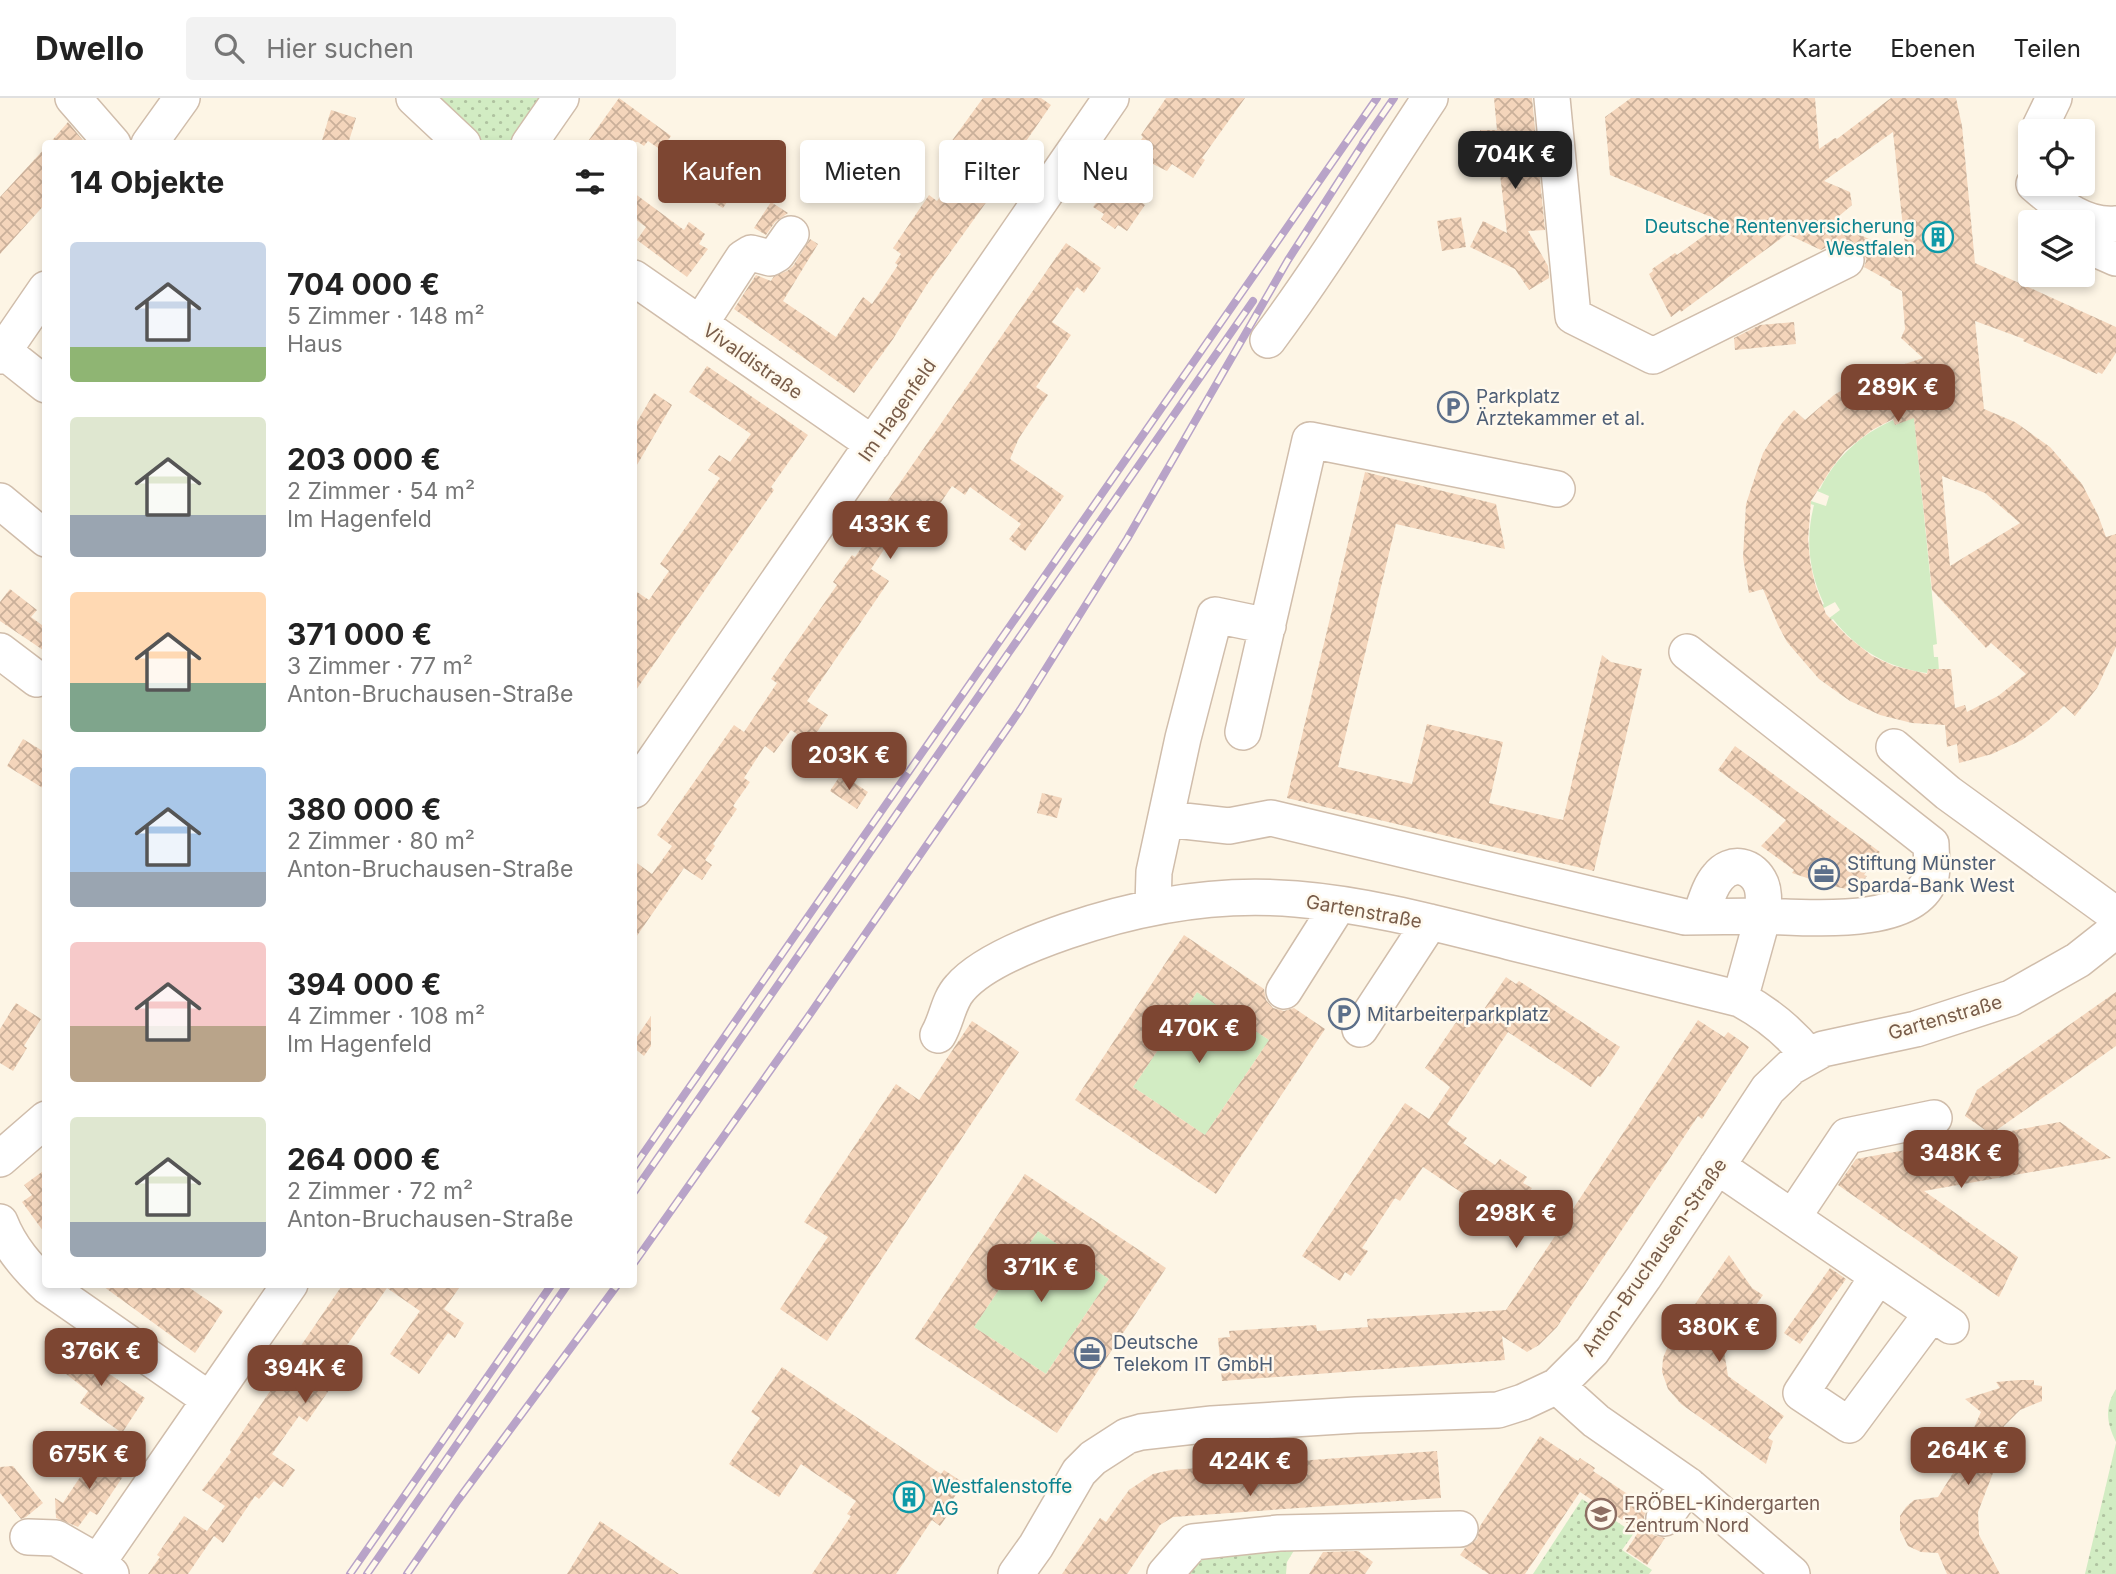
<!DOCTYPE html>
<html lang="de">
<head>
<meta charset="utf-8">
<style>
	body { margin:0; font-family:Inter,sans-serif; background:#f2f2f2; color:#222; height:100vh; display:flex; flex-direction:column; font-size:26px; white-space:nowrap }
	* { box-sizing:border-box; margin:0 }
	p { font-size:23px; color:#767676 }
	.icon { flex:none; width:38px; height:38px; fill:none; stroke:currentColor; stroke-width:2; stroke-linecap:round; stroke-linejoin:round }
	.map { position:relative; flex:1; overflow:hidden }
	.side { position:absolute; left:42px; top:42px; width:595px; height:1148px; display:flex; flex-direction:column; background:#fff; border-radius:7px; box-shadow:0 4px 10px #0003 }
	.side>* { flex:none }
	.guide { position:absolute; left:658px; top:42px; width:665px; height:63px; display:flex; gap:14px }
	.controls { position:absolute; left:2018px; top:21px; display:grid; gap:14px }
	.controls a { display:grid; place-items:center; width:77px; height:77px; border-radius:7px; background:#fff; box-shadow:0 4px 10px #0003; font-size:35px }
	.price { position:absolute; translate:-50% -60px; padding:0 16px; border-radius:14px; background:#7d4632; color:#fff; font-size:23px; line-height:46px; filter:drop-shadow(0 2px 4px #0008) }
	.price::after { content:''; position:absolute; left:50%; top:42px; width:21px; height:16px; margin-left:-10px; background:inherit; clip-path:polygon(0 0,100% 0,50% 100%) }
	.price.active { background:#222; color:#fff }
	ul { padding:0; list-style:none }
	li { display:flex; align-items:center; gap:21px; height:175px; padding:0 28px }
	li span { display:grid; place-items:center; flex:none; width:196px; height:140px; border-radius:7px; color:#555 }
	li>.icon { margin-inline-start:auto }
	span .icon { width:84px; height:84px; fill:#fffc; stroke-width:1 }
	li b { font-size:30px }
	h2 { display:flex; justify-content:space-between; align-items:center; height:84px; padding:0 28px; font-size:30px }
	.chip { padding:0 24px; border-radius:7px; background:#fff; box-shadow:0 4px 10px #0003; font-size:24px; line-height:63px }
	.chip.active { background:#7d4632; color:#fff }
	header { display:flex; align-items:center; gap:42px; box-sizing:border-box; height:98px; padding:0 35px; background:#fff; border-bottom:2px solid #e0e0e0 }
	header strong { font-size:33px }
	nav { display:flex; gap:38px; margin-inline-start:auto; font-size:24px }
	.search { width:490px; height:63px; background:#f2f2f2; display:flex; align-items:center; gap:18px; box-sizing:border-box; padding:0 24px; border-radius:7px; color:#767676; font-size:26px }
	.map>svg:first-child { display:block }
	.grass { fill:url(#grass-dots) }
	.garden { fill:#d2ecc3 }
	.building { fill:url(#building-cross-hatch); fill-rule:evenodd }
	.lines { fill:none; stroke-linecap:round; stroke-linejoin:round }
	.minor-casing { stroke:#d0bdab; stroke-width:38 }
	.minor { stroke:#fff; stroke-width:35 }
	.rail-casing { stroke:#b8a3c8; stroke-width:8 }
	.rail { stroke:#fff9ed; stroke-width:5; stroke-dasharray:16; stroke-linecap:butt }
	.labels { text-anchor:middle; stroke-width:5; stroke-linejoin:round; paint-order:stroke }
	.culture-label { font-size:19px; fill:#0d838f; stroke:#fff9ed; text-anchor:end }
	.street-label { font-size:19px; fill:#785c49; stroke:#fff9ed }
	.service-label { font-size:19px; fill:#4e5e75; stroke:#fff9ed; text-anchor:start }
	.education-label { font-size:19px; fill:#785e54; stroke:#fff9ed; text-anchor:start }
</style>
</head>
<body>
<header>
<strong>Dwello</strong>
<div class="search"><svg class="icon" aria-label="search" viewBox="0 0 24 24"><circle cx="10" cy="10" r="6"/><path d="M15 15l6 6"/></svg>Hier suchen</div>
<nav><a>Karte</a><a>Ebenen</a><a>Teilen</a></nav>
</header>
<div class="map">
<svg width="2116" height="1476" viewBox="0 0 2116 1476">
	<defs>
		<pattern id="grass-dots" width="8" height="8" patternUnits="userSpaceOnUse" patternTransform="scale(1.75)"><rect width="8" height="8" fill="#d2ecc3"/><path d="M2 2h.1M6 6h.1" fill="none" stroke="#afc2a0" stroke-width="1.8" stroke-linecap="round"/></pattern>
		<pattern id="building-cross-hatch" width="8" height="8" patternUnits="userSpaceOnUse" patternTransform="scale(1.75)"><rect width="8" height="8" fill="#f4d5bb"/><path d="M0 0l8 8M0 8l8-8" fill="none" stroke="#cab09a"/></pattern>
	</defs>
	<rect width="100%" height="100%" fill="#fdf5e5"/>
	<path class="grass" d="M430 0H541L508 46 480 45Z
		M2116 1291V1344C2107 1326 2104 1310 2116 1291Z
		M2116 1345V1476H2085Z
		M1582 1401 1634 1435 1622 1452 1652 1472 1649 1476H1533Z
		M1301 1441 1287 1464 1286 1476H1179L1196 1449Z"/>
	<path class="garden" d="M1914 319 1937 546 1933 547 1934 559H1938L1939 573 1928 571 1927 575C1888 570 1857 552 1833 521L1829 523 1828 521 1840 512 1835 504 1822 511 1820 508 1824 506C1809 474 1805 442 1814 407L1810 406 1811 403 1826 408 1829 398 1815 392 1816 390 1820 391C1836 359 1860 337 1893 322L1895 327Z
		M1197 894 1269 942 1205 1037 1133 989Z
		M1038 1133 1109 1181 1046 1276 974 1229Z"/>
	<path class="building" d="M619 0 671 38 661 52 648 43 644 48 638 44 586 46Z
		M983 0H1041L1051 7 1011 65 1013 67 926 188 893 241 854 295 734 211 756 177 771 183 774 178 787 173 793 168 810 141 818 146 783 203 836 239 863 199 872 206 898 167 895 165 901 156 893 150 929 97 937 103 961 68 943 55Z
		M1166 0H1245L1202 60 1205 62 1193 80 1172 66 1167 73 1153 66 1131 97 1145 107 1127 133 1118 127 1115 131 1101 121 1104 116 1093 109 1136 52 1135 51 1143 39 1141 37Z
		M1494 0H1532L1545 132 1528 133 1548 168 1549 180 1529 192 1515 171 1470 149 1483 123 1507 135 1500 76 1483 75 1480 32H1497Z
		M1631 0H1815L1819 51 1835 40 1837 41 1891 0H1956L1962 28 1975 165 2116 229V255L2102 276 2098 274 2097 276 2023 243 2024 241 1975 223 1984 311 2015 324 2050 349 2082 386 2098 417 2106 439 2116 436V549L2097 590 2075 618 2064 608 2048 623 2022 642 1992 656 1959 665 1957 646 1947 649 1945 627 1912 625 1880 617 1850 603 1819 581 1787 544 1778 527 1763 491 1749 495 1743 459 1746 406 1763 355 1782 325 1794 312 1805 322 1834 297 1862 280 1923 260 1901 240 1905 231 1902 193 1890 187 1891 184 1864 169 1866 163 1864 152 1858 146 1848 142 1837 144 1821 152 1787 136 1681 214 1680 212 1671 219 1649 176 1653 173 1652 171 1675 155 1677 157 1723 124 1610 77 1605 19ZM1893 34 1906 158 1832 124 1852 107 1850 94 1824 83ZM1914 320 1932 492 1986 550 1991 545 2026 576 1998 598 1967 614 1965 607 1955 610 1951 571H1928L1927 576 1894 568 1872 558 1847 538 1826 516 1815 486 1810 464 1808 441 1811 403 1831 371 1845 353 1872 332 1893 321 1895 327ZM1942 378 1985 395 2020 425 1950 468Z
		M331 12 356 20 348 46H321Z
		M68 24 86 46H49Z
		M46 49V105L0 156V99Z
		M723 75 739 86 723 110 706 100Z
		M634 95 684 132 689 124 705 136 699 146 708 151 687 179 637 142 646 129 634 120Z
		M771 104 788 115 775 124 766 137 754 130Z
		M1461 119 1466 149 1442 153 1437 123Z
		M1066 145 1101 170 1084 195 1077 189 1052 224 1071 237 1036 289 1048 297 1019 340 1010 361 1064 398 1025 453 1009 441 1021 426 970 389 965 397 952 388 914 444 897 432 871 471 889 483 807 603 828 617 810 645 791 632 774 655 765 648 744 680 750 684 733 708 737 711 713 746 715 748 705 762 712 767 702 782 684 770 634 842V763L652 776 672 748 657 737 734 627 744 634 777 585 771 581 837 487 833 484 852 457 855 459 881 421 877 418Z
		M1794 224 1796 246 1735 252 1734 240 1760 227Z
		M707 268 808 337 771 389 774 392 634 595V492L649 502 669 473 660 466 720 380 708 372 719 357 730 364 751 336 689 294Z
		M654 295 672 307 634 372V329Z
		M1365 374 1496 406 1505 451 1396 426 1338 669 1412 686 1427 626 1503 644 1489 705 1563 722 1602 557 1611 564 1642 571 1594 773 1287 700Z
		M10 491 37 512 31 519 46 530V554L0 523V504Z
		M23 641 46 655V692L7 668Z
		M1735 648 1880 754 1864 777 1867 778 1865 780 1876 788 1851 792 1828 787 1792 775 1794 772 1761 748 1786 722 1718 672Z
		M841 676 868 694 857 711 830 693Z
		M1042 695 1062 700 1057 720 1037 715Z
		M1184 837 1264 891 1266 902 1273 910 1284 913 1294 910 1325 931 1216 1096 1075 1002ZM1197 894 1269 942 1205 1037 1133 989Z
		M1506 879 1516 886 1519 883 1620 949 1600 979 1598 978 1591 989 1508 934 1447 1026 1467 1040 1463 1045 1495 1067 1500 1061 1527 1079 1523 1085 1532 1090 1509 1126 1423 1069 1400 1103 1395 1100 1362 1150 1368 1153 1351 1178 1345 1174 1340 1183 1302 1158 1405 1005 1429 1021 1450 989 1425 970 1465 911 1478 920Z
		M2116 894V948L1991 1036 1965 1018 1977 992Z
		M16 905 41 921 24 948 27 950 13 973 0 965V931Z
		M651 918V948L644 958 634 950V943Z
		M1698 922 1724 939 1728 934 1749 949 1702 1021 1698 1018 1557 1229 1539 1247 1527 1254 1502 1238 1505 1262 1222 1283 1218 1240 1230 1239 1229 1233 1316 1227 1317 1233 1368 1229 1367 1221 1506 1212Z
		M972 923 1019 954 827 1243 780 1211 828 1139 804 1124 896 986 919 1002Z
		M2060 1024 2111 1060 1924 1093 2018 1159 1999 1199 1838 1087 1856 1061Z
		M46 1071V1137L22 1104 32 1097 24 1087Z
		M1025 1076 1166 1170 1057 1335 915 1241ZM1038 1133 1109 1181 1046 1276 974 1229Z
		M1729 1157 1752 1190 1763 1197 1724 1253 1728 1278 1784 1318 1768 1340 1773 1343 1766 1366 1681 1306 1668 1291 1662 1274 1663 1260 1671 1241Z
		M1830 1170 1846 1181 1800 1246 1784 1235Z
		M100 1186H184L223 1213 195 1255Z
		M343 1186H462L444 1211 464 1225 455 1240 448 1235 419 1276 390 1256 420 1213 387 1190 345 1250 354 1256 307 1324 299 1318 272 1356 295 1372 283 1389 274 1383 259 1401 255 1398 223 1445 214 1438 188 1476H148L160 1459 157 1457 184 1418 207 1433 225 1408 202 1392 231 1354 230 1352Z
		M69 1236 86 1248 80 1256 145 1300 122 1335 80 1305 88 1293 66 1276 76 1262 74 1265 57 1253Z
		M782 1269 941 1376 944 1372 964 1385 949 1407 953 1409 940 1428 932 1422 896 1476H812L851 1418 847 1416 856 1403 801 1366 779 1399 729 1366 760 1320 751 1314Z
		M2019 1282H2034V1287L2042 1288V1303L2020 1312 2004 1328 1999 1343 1993 1375 1978 1414 1979 1437 2000 1476H1947L1938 1455 1921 1454 1908 1448 1900 1432V1418L1906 1409 1914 1402 1938 1399 1955 1372 1981 1314 1965 1301 2000 1290 1996 1284Z
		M1540 1338 1578 1363 1580 1360 1595 1370 1593 1373 1647 1409 1644 1419 1646 1429 1653 1437 1665 1440 1647 1467 1626 1453 1639 1433 1580 1394 1525 1476H1489L1460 1457 1465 1450 1477 1441 1480 1428Z
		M1437 1353 1441 1400 1173 1419 1160 1427 1127 1476H1062L1100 1420 1106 1424 1129 1392 1153 1376 1171 1372Z
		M89 1355 124 1377 97 1417 90 1413 78 1429 56 1420 55 1400 63 1405 84 1373 79 1370Z
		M13 1368 43 1405 26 1419 21 1421 0 1395V1369Z
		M600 1423 679 1476H567Z
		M1358 1453 1373 1464 1365 1476H1309L1323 1454Z"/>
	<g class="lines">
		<g class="minor-casing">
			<path id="minor" d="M73 0 113 46
				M414 0 463 46
				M1552 0 1573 218 1653 258 1846 162
				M2038 33 2054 0
				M149 46 182 0
				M529 46 561 0
				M2034 86C2058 106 2082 129 2116 126
				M2082 145 2116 160
				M634 180 873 346
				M700 226 743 160 751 155 770 160 777 156 791 136
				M1268 242C1326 164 1376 81 1430 0
				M3 253 46 287
				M0 258 46 191
				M0 403 46 441
				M0 553 37 581
				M1687 554 1931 746C1931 756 1933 768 1931 778 1916 831 1804 819 1763 818 1763 807 1765 796 1761 786 1753 767 1731 762 1718 779 1709 789 1705 806 1700 819
				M1243 634 1310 342 1557 391
				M1894 649 1948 695 2116 817
				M634 692 1111 0
				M1166 721 1229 728 1271 720 1685 819 1763 818 1740 901
				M1153 808 1154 774 1183 640 1215 517 1268 528
				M1284 893 1339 806
				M1360 931 1430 824
				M938 937C947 922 948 903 960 890 982 864 1035 844 1067 833 1140 808 1218 794 1296 801 1370 807 1442 827 1514 845 1589 863 1664 882 1740 901 1768 916 1789 933 1809 958
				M0 1061 46 1021
				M1717 1068 1951 1228
				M1793 1119 1847 1038 1934 1020
				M0 1124C10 1150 28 1170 48 1189L210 1302
				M1878 1178 1801 1295 1849 1327 1932 1215
				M1557 1288 1596 1323 1688 1387 1792 1476
				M1664 1420 1688 1387
				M28 1439 56 1440 98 1464 111 1476
				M98 1464 290 1186
				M1016 1476 1036 1448 1079 1374 1093 1360 1127 1338 1141 1334 1212 1326 1356 1317 1498 1312 1523 1304 1557 1288 1592 1253 1644 1179 1768 991 1791 969 1823 951 1916 931 2011 900 2078 862 2116 832
				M1165 1476 1193 1444 1279 1435 1460 1431"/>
		</g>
		<use href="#minor" class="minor"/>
		<g class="rail-casing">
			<path id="rail" d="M1363 45 1394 0
				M634 1069 1377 0
				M634 1094 1253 203
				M634 1165 808 919 1020 612 1127 441 1288 162 1368 38
				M350 1476 552 1186
				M367 1476 568 1186
				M407 1476 458 1402 618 1186"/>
		</g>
		<use href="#rail" class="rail"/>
	</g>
	<defs>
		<g id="building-ring" transform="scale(1.575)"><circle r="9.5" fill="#fff9ed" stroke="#0f9aa8" stroke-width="1.5"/><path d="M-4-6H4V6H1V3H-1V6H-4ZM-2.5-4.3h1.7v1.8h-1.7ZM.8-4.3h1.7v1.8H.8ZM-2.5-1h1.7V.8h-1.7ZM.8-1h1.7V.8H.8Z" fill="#0f9aa8"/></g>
		<g id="parking-ring" transform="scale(1.575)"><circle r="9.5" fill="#fff9ed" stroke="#5c6f8a" stroke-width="1.5"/><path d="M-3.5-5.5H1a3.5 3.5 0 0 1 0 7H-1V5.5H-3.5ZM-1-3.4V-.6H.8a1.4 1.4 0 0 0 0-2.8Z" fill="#5c6f8a"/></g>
		<g id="office-ring" transform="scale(1.575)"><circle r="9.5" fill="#fff9ed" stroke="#5c6f8a" stroke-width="1.5"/><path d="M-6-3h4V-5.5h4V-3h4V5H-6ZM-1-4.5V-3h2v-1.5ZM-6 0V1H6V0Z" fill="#5c6f8a"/></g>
		<g id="school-ring" transform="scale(1.575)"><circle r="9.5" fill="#fff9ed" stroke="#8d6e63" stroke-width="1.5"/><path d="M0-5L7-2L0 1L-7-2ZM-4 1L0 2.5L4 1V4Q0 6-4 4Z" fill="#8d6e63"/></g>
	</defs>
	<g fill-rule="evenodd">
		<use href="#building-ring" x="1938" y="139"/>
		<use href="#parking-ring" x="1453" y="309"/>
		<use href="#office-ring" x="1824" y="776"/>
		<use href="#parking-ring" x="1344" y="916"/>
		<use href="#office-ring" x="1090" y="1255"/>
		<use href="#building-ring" x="909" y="1399"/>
		<use href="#school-ring" x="1601" y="1416"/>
	</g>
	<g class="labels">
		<g class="culture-label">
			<text x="1915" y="135">Deutsche Rentenversicherung<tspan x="1915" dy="22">Westfalen</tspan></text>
			<text x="932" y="1395" text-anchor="start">Westfalenstoffe<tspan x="932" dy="22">AG</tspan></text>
		</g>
		<g class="street-label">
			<text transform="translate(753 263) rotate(35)" y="7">Vivaldistraße</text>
			<text transform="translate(897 312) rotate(-55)" y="7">Im Hagenfeld</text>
			<text transform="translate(1364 813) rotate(10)" y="7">Gartenstraße</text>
			<text transform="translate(1945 919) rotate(-16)" y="7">Gartenstraße</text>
			<text transform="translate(1654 1159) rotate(-55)" y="7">Anton-Bruchausen-Straße</text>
		</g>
		<g class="service-label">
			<text x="1476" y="305">Parkplatz<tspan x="1476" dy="22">Ärztekammer et al.</tspan></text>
			<text x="1847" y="772">Stiftung Münster<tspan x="1847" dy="22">Sparda-Bank West</tspan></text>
			<text x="1367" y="923">Mitarbeiterparkplatz</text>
			<text x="1113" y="1251">Deutsche<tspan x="1113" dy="22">Telekom IT GmbH</tspan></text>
		</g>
		<g class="education-label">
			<text x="1624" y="1412">FRÖBEL-Kindergarten<tspan x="1624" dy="22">Zentrum Nord</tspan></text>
		</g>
	</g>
</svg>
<div class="controls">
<a><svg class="icon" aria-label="locate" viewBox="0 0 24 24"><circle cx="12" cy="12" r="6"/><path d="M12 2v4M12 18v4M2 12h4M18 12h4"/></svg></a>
<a><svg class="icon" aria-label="layers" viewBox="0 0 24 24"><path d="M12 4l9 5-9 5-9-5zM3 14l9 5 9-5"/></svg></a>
</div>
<b class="price active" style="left:1515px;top:93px">704K €</b>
<b class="price" style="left:1898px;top:326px">289K €</b>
<b class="price" style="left:890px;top:463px">433K €</b>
<b class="price" style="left:849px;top:694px">203K €</b>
<b class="price" style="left:1199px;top:967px">470K €</b>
<b class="price" style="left:1961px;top:1092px">348K €</b>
<b class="price" style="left:1516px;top:1152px">298K €</b>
<b class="price" style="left:1041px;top:1206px">371K €</b>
<b class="price" style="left:1719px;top:1266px">380K €</b>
<b class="price" style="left:101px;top:1290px">376K €</b>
<b class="price" style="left:305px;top:1307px">394K €</b>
<b class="price" style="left:1968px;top:1389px">264K €</b>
<b class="price" style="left:89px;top:1393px">675K €</b>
<b class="price" style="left:1250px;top:1400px">424K €</b>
<div class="guide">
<a class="chip active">Kaufen</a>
<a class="chip">Mieten</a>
<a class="chip">Filter</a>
<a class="chip">Neu</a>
</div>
<section class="side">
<h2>14 Objekte<svg class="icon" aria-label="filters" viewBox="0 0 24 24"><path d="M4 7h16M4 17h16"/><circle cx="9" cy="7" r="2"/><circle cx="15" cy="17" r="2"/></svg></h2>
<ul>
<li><span style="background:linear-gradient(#c9d6e8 75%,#8fb573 0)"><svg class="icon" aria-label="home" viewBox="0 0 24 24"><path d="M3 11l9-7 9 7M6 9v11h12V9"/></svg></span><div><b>704 000 €</b><p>5 Zimmer · 148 m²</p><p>Haus</p></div></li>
<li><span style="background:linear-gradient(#dfe7d0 70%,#9aa5b1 0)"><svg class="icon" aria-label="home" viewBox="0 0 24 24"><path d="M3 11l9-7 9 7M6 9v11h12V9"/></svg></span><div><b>203 000 €</b><p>2 Zimmer · 54 m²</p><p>Im Hagenfeld</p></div></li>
<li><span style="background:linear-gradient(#ffd9b3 65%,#7fa58c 0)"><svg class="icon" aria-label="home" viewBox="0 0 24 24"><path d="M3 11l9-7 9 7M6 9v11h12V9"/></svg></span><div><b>371 000 €</b><p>3 Zimmer · 77 m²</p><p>Anton-Bruchausen-Straße</p></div></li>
<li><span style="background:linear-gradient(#a9c7e8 75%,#9aa5b1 0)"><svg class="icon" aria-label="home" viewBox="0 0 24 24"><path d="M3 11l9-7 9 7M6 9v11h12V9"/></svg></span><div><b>380 000 €</b><p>2 Zimmer · 80 m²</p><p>Anton-Bruchausen-Straße</p></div></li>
<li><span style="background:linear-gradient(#f6c9c9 60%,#b9a48a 0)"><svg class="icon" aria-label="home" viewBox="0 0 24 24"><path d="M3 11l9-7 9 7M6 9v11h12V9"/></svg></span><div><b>394 000 €</b><p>4 Zimmer · 108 m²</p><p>Im Hagenfeld</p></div></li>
<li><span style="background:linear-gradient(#dfe7d0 75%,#9aa5b1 0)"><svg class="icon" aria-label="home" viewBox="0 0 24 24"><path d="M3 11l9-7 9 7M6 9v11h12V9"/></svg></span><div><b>264 000 €</b><p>2 Zimmer · 72 m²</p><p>Anton-Bruchausen-Straße</p></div></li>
</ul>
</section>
</div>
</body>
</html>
